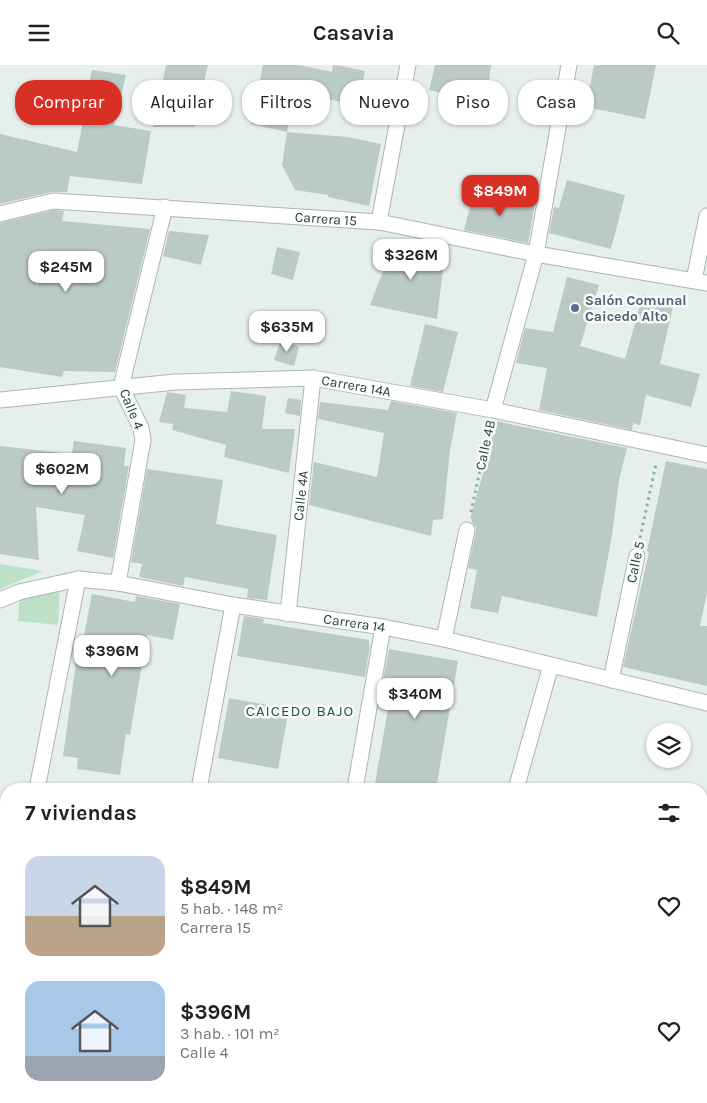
<!DOCTYPE html>
<html lang="es">
<head>
<meta charset="utf-8">
<style>
	body { margin:0; font-family:Karla,sans-serif; background:#f2f2f2; color:#202124; height:100vh; display:flex; flex-direction:column; font-size:19px; white-space:nowrap }
	* { box-sizing:border-box; margin:0 }
	p { font-size:16px; color:#757577 }
	.icon { flex:none; width:28px; height:28px; fill:none; stroke:currentColor; stroke-width:2; stroke-linecap:round; stroke-linejoin:round }
	.map { position:relative; flex:1; overflow:hidden }
	.drawer { position:absolute; left:0px; top:718px; width:708px; height:321px; display:flex; flex-direction:column; background:#fff; border-radius:20px 20px 0 0; box-shadow:0 1px 4px #0004 }
	.drawer>* { flex:none }
	.hud { position:absolute; left:15px; top:15px; width:678px; height:45px; display:flex; gap:10px }
	.tools { position:absolute; left:646px; top:658px; display:grid; gap:10px }
	.tools a { display:grid; place-items:center; width:45px; height:45px; border-radius:50%; background:#fff; box-shadow:0 1px 4px #0004; font-size:25px }
	.price { position:absolute; translate:-50% -42px; padding:0 11px; border-radius:10px; background:#fff; color:#222; font-size:16px; line-height:32px; filter:drop-shadow(0 1px 2px #0008) }
	.price::after { content:''; position:absolute; left:50%; top:30px; width:15px; height:11px; margin-left:-8px; background:inherit; clip-path:polygon(0 0,100% 0,50% 100%) }
	.price.active { background:#d93025; color:#fff }
	ul { padding:0; list-style:none }
	li { display:flex; align-items:center; gap:15px; height:125px; padding:0 25px }
	li span { display:grid; place-items:center; flex:none; width:140px; height:100px; border-radius:15px; color:#555 }
	li>.icon { margin-inline-start:auto }
	span .icon { width:60px; height:60px; fill:#fffc; stroke-width:1 }
	li b { font-size:21px }
	h2 { display:flex; justify-content:space-between; align-items:center; height:60px; padding:0 25px; font-size:21px }
	.tag { padding:0 18px; border-radius:20px; background:#fff; box-shadow:0 1px 4px #0004; font-size:18px; line-height:45px }
	.tag.active { background:#d93025; color:#fff }
	header { display:flex; justify-content:space-between; align-items:center; height:65px; padding:0 25px; background:#fff; font-size:22px; font-weight:600 }
	.map>svg:first-child { display:block }
	.green { fill:#bfe0c8 }
	.building { fill:#bbcac4 }
	.lines { fill:none; stroke-linecap:round; stroke-linejoin:round }
	.minor-casing { stroke:#a8b8b2; stroke-width:17 }
	.path { stroke:#86b3a5; stroke-width:3; stroke-dasharray:2.5 4; stroke-linecap:butt }
	.minor { stroke:#fff; stroke-width:15 }
	.service-dot { fill:#5c6f8a; stroke:#f7fbf9; stroke-width:2 }
	.labels { text-anchor:middle; stroke-width:5; stroke-linejoin:round; paint-order:stroke }
	.street-label { font-size:14px; fill:#24423a; stroke:#f7fbf9 }
	.service-label { font-size:14px; font-weight:bold; fill:#4e5e75; stroke:#f7fbf9; text-anchor:start }
	.neighbourhood-label { font-size:15px; letter-spacing:1px; fill:#1f5548; stroke:#f7fbf9 }
</style>
</head>
<body>
<header><svg class="icon" aria-label="menu" viewBox="0 0 24 24"><path d="M4 6h16M4 12h16M4 18h16"/></svg>Casavia<svg class="icon" aria-label="search" viewBox="0 0 24 24"><circle cx="10" cy="10" r="6"/><path d="M15 15l6 6"/></svg></header>
<div class="map">
<svg width="707" height="1038" viewBox="0 0 707 1038">
	<rect width="100%" height="100%" fill="#e6efeb"/>
	<path class="green" d="M0 499 43 506 0 524Z
		M60 519 58 560 18 556 20 528Z"/>
	<path class="building" d="M166 0H208L194 62H153Z
		M263 0H299L332 7 333 0H337L365 6 358 40 295 28 287 67 251 59Z
		M435 0H491L486 39 429 25Z
		M594 0H656L645 54 586 42Z
		M92 5 126 10 114 60 151 66 142 119 70 111 67 127H51L0 139V69L77 87 85 46H83Z
		M287 67 347 72 381 79 369 141 328 132V130L295 125 282 100Z
		M567 115 625 130 611 184 549 168 554 142 559 143Z
		M474 125 535 138 528 178 464 165Z
		M54 145 64 146 62 156 150 164 115 307 64 306 62 312 0 302V158Z
		M169 166 209 170 201 200 163 191Z
		M395 175 445 189 437 254 370 240Z
		M277 182 300 187 293 215 271 209Z
		M567 212 599 220 580 281 625 294 643 230 674 237 660 299 700 309 691 342 646 330 640 360 633 358 632 365 539 345 547 303 516 298 525 263 553 267Z
		M425 259 458 267 443 327 410 321Z
		M281 274 299 282 294 301 274 295Z
		M231 326 266 331 262 364H295L289 408 224 392 226 380 172 365 173 359 159 357 167 327 186 330 184 343 227 347Z
		M288 333 301 335 300 351 285 348Z
		M391 336 457 348 450 385 443 454 433 455 431 471 309 440 314 397 377 412 384 368 318 354 320 337 388 345Z
		M495 356 627 383 619 415 612 470 597 552 502 531 498 548 470 543 477 505 468 503 476 466V462L472 457V454H470L490 383Z
		M74 376 126 383 124 401H129L113 493 77 486 85 450 36 442 39 495 0 489V381L72 389Z
		M666 396 707 404V527L700 561H707V621L623 602 649 487 647 486Z
		M147 404 223 415 216 459 277 470 267 535 247 533 248 524 185 512 183 521 139 512 142 499 131 497Z
		M92 529 135 537 136 531 180 539 173 575 147 570 130 670 126 669 120 710 77 704 78 693 63 691 77 591 80 592Z
		M244 551 264 554 263 558 369 575V580H370L365 612 237 591Z
		M389 584 458 596 436 724H374L392 621 386 620 387 615H383Z
		M229 633 289 644 278 704 218 693Z"/>
	<g class="lines">
		<g class="minor-casing">
			<g id="minor">
				<path id="s1" d="M0 149 53 136 379 157 536 189 707 218"/>
				<path d="M379 157 408 0"/>
				<path d="M694 215 707 151"/>
				<path id="s2" d="M0 335 175 317 313 313 493 345 707 390"/>
				<path d="M493 345 536 189 569 0"/>
				<path d="M118 518 143 375 141 363 121 322 165 142"/>
				<path id="s3" d="M0 535 19 527 78 514 118 518 233 540 383 562 444 574 707 638"/>
				<path id="s4" d="M288 549 313 313"/>
				<path d="M444 574 467 465"/>
				<path d="M611 615 637 491"/>
				<path d="M37 724 78 514"/>
				<path d="M199 724 233 540"/>
				<path d="M355 724 383 562"/>
				<path d="M516 724 551 600"/>
				<path d="M701 807 707 808"/>
				<path d="M0 826 6 827"/>
				<path d="M701 975 707 976"/>
				<path d="M0 986 6 988"/>
				<path d="M311 1032V1038"/>
				<path d="M354 1032 373 1038"/>
			</g>
		</g>
		<path class="path" d="M471 447 489 363
			M640 473 656 399"/>
		<use href="#minor" class="minor"/>
	</g>
	<circle class="service-dot" cx="575" cy="243" r="5"/>
	<g class="labels">
		<g class="street-label">
			<text dy="5" stroke="none"><textPath href="#s1" startOffset="328">Carrera 15</textPath></text>
			<text dy="5" stroke="none"><textPath href="#s2" startOffset="358">Carrera 14A</textPath></text>
			<text transform="translate(132 344) rotate(68)" y="5">Calle 4</text>
			<text transform="translate(485 380) rotate(-78)" y="5">Calle 4B</text>
			<text dy="5" stroke="none"><textPath href="#s4" startOffset="119">Calle 4A</textPath></text>
			<text transform="translate(635 497) rotate(-78)" y="5">Calle 5</text>
			<text dy="5" stroke="none"><textPath href="#s3" startOffset="361">Carrera 14</textPath></text>
		</g>
		<g class="service-label">
			<text x="585" y="240">Salón Comunal<tspan x="585" dy="16">Caicedo Alto</tspan></text>
		</g>
		<g class="neighbourhood-label">
			<text x="300" y="651">CAICEDO BAJO</text>
		</g>
	</g>
</svg>
<div class="tools">
<a><svg class="icon" aria-label="layers" viewBox="0 0 24 24"><path d="M12 4l9 5-9 5-9-5zM3 14l9 5 9-5"/></svg></a>
</div>
<b class="price active" style="left:500px;top:152px">$849M</b>
<b class="price" style="left:411px;top:216px">$326M</b>
<b class="price" style="left:66px;top:228px">$245M</b>
<b class="price" style="left:287px;top:288px">$635M</b>
<b class="price" style="left:62px;top:430px">$602M</b>
<b class="price" style="left:112px;top:612px">$396M</b>
<b class="price" style="left:415px;top:655px">$340M</b>
<div class="hud">
<a class="tag active">Comprar</a>
<a class="tag">Alquilar</a>
<a class="tag">Filtros</a>
<a class="tag">Nuevo</a>
<a class="tag">Piso</a>
<a class="tag">Casa</a>
</div>
<section class="drawer">
<h2>7 viviendas<svg class="icon" aria-label="filters" viewBox="0 0 24 24"><path d="M4 7h16M4 17h16"/><circle cx="9" cy="7" r="2"/><circle cx="15" cy="17" r="2"/></svg></h2>
<ul>
<li><span style="background:linear-gradient(#c9d6e8 60%,#b9a48a 0)"><svg class="icon" aria-label="home" viewBox="0 0 24 24"><path d="M3 11l9-7 9 7M6 9v11h12V9"/></svg></span><div><b>$849M</b><p>5 hab. · 148 m²</p><p>Carrera 15</p></div><svg class="icon" aria-label="heart" viewBox="0 0 24 24"><path d="M12 20l-8-8c-3-5 5-10 8-4 3-6 11-1 8 4z"/></svg></li>
<li><span style="background:linear-gradient(#a9c7e8 75%,#9aa5b1 0)"><svg class="icon" aria-label="home" viewBox="0 0 24 24"><path d="M3 11l9-7 9 7M6 9v11h12V9"/></svg></span><div><b>$396M</b><p>3 hab. · 101 m²</p><p>Calle 4</p></div><svg class="icon" aria-label="heart" viewBox="0 0 24 24"><path d="M12 20l-8-8c-3-5 5-10 8-4 3-6 11-1 8 4z"/></svg></li>
</ul>
</section>
</div>
</body>
</html>
